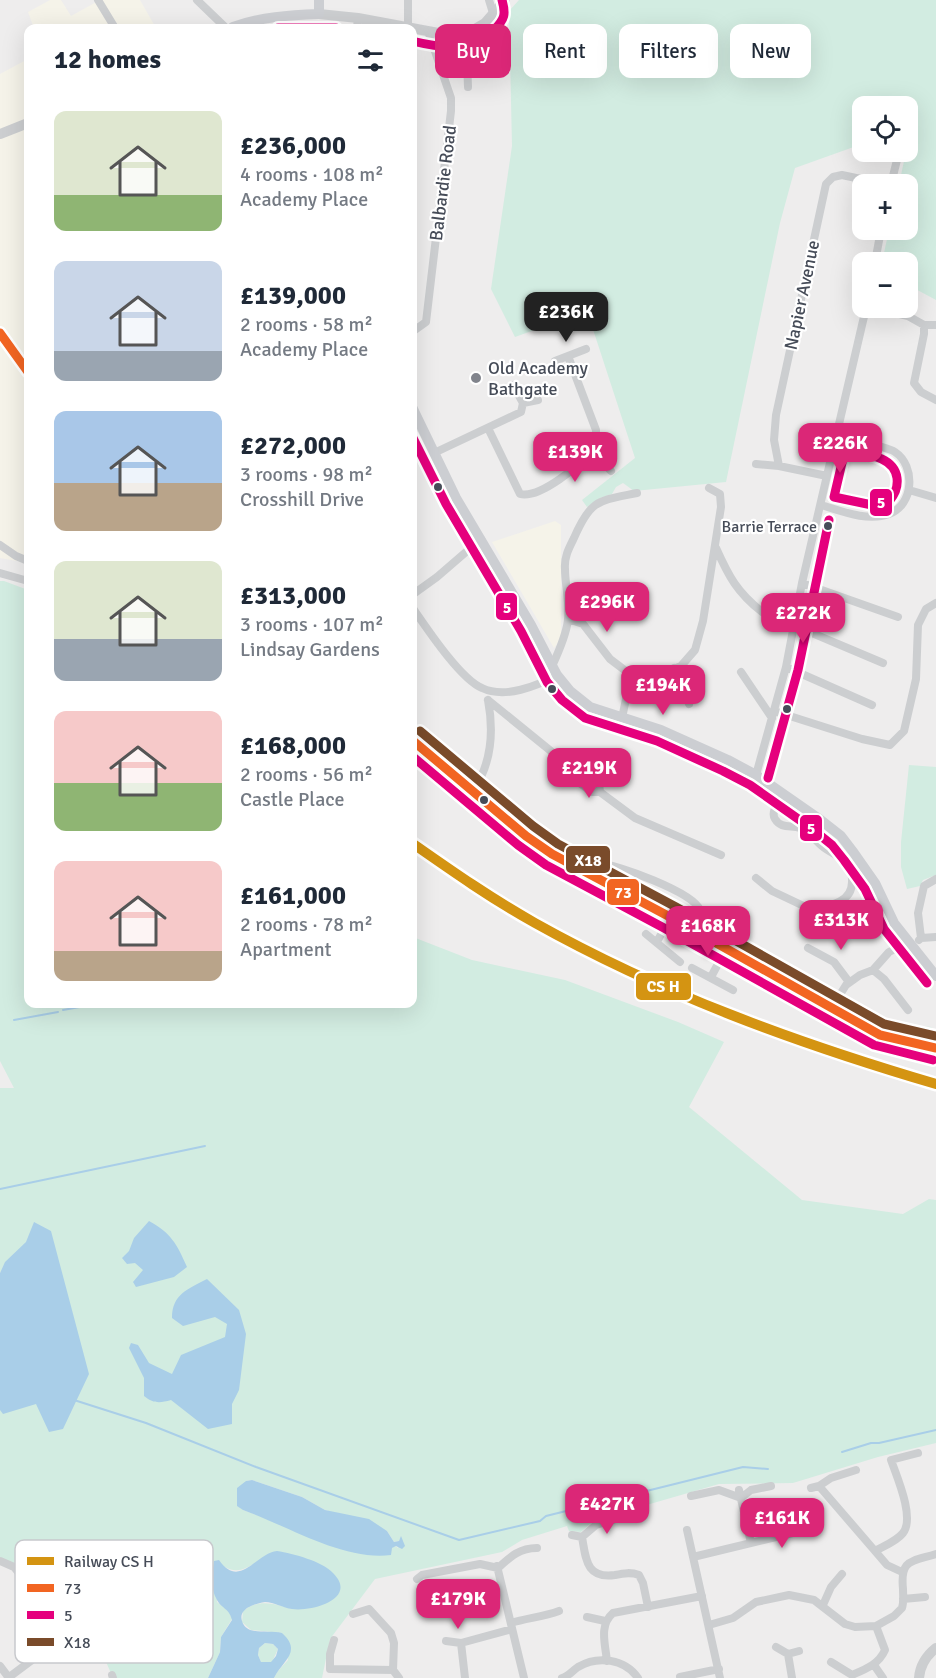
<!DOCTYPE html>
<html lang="en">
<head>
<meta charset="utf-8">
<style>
	body { margin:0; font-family:Signika,sans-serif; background:#f2f2f3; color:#1f2937; height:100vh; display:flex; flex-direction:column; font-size:22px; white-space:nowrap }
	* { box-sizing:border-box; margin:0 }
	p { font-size:20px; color:#747a83 }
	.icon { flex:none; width:33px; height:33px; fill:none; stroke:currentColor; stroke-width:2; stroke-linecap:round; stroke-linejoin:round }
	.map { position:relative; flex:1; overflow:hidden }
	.drawer { position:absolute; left:24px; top:24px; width:393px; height:984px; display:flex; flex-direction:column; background:#fff; border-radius:12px; box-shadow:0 6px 24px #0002 }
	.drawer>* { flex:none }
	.banner { position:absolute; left:435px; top:24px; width:411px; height:54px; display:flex; gap:12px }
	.buttons { position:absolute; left:852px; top:96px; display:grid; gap:12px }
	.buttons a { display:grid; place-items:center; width:66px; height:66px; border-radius:12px; background:#fff; box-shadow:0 6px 24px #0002; font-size:30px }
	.price { position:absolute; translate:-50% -51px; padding:0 14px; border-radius:12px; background:#db2777; color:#fff; font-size:20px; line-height:39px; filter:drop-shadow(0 2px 3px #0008) }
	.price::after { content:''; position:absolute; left:50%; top:36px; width:18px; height:14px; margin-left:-9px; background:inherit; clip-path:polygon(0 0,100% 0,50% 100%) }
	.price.selected { background:#222; color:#fff }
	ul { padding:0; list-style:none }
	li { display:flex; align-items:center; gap:18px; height:150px; padding:0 30px }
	li span { display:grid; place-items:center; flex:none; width:168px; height:120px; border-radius:12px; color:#555 }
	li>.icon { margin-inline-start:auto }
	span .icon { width:72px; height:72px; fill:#fffc; stroke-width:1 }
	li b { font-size:26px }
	h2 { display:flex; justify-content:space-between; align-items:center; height:72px; padding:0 30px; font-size:26px }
	.pill { padding:0 21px; border-radius:12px; background:#fff; box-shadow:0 6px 24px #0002; font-size:21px; line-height:54px }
	.pill.selected { background:#db2777; color:#fff }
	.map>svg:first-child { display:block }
	.commercial { fill:#f5f3e9 }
	.green { fill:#d2ece1; fill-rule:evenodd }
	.water { fill:#a9cee8; fill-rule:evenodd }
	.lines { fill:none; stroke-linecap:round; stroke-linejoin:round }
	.stream { stroke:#a9cee8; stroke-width:2 }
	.minor { stroke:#ccced0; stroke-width:8 }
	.tertiary { stroke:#ccced0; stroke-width:10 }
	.secondary { stroke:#ccced2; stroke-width:10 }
	.primary { stroke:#c6c8cd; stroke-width:12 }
	.bus-1-casing { stroke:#fff; stroke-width:14 }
	.bus-2-casing { stroke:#fff; stroke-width:14 }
	.bus-3-casing { stroke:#fff; stroke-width:14 }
	.bus-1 { stroke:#f26522; stroke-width:9 }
	.bus-2 { stroke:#e5007d; stroke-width:9 }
	.bus-3 { stroke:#7a4b2a; stroke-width:9 }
	.rail-1-casing { stroke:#fff; stroke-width:15 }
	.rail-1 { stroke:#d49412; stroke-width:10 }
	.poi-dot { fill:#81848c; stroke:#fff; stroke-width:2 }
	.bus-dot { fill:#464c58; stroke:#fff; stroke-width:2 }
	.labels { text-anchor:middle; stroke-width:4.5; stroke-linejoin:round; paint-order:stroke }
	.bus-label { font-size:16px; fill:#464c58; stroke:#fff; text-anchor:end }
	.street-label { font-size:18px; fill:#464c58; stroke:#fff }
	.poi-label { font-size:18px; fill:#464c58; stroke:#fff; text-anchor:start }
	.key { fill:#fff; stroke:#c8c9cd; stroke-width:1.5 }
	.key-label { font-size:16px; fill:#464c58 }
	.line-badge { stroke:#fff; stroke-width:2 }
	.badge-label { font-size:16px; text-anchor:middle; font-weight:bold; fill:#fff }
</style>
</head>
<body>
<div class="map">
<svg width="936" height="1678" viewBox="0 0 936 1678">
	<rect width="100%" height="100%" fill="#eeeded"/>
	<path class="commercial" d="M50 0H61L71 16 100 0H140L156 28H34L28 12Z
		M28 54V563L0 558V74L26 60Z
		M555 521 561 525V638L554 648 492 542Z"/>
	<path class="green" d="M519 0H936V300L908 285V262H882L889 230H908V184H899L906 152H908V106H862V144L795 168 780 223 726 482 634 491 623 483 616 487 612 494 600 498 587 507 582 500 635 458 587 311 515 337 491 289 512 146 509 11Z
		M0 581H4L28 590V1004H412L413 937 472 960 565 980 678 1022 724 1042 689 1107 802 1200 903 1214 929 1199 936 1200V1443L878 1457 793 1483 719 1484 650 1504 590 1524 581 1532 569 1531 567 1526 522 1540 502 1552 375 1579 330 1639 322 1678H274L277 1672 288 1660 282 1633 251 1630 242 1622 243 1611C259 1598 275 1604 292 1609L257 1562C244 1570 236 1574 223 1566L217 1602 229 1611 232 1619 221 1637 220 1652 208 1678H113L94 1634 73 1646 36 1599 23 1578 0 1561V1294L4 1265 0 1273V1088H14L0 1061ZM252 1480 302 1497 325 1510 387 1531 394 1542 399 1541 401 1537 398 1548 396 1546 391 1548 271 1520 243 1510 246 1481Z
		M909 765 936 767V875L923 880 920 886 907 889 901 867V842Z
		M870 1013 875 1017 880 1015 892 1023 931 1027 936 1032V1038L887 1029 866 1017Z
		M265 1643 273 1644 278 1649 272 1662H261L258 1655 259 1648Z"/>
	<path class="water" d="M149 1221C171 1233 177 1244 187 1267L174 1277 136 1287 133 1282 143 1270 135 1263 127 1264 122 1258 129 1251 134 1238Z
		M34 1222 51 1231 89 1374 63 1429 49 1432 36 1404 3 1414 0 1410V1273L5 1262 26 1242Z
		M207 1279 239 1310 246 1334 239 1390 232 1404V1424L208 1429 171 1400C160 1403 154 1404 144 1396V1378L129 1348 131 1343 138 1345 149 1363 172 1374 181 1355 225 1337 227 1324 215 1317 183 1326 172 1318C172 1294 188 1289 207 1279Z
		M252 1480 302 1497 325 1510 369 1519 387 1531 394 1542 399 1541 401 1536 405 1546 402 1549 396 1546 392 1548 391 1555C343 1561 288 1526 243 1510L237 1506V1488L246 1481Z
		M277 1551C294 1554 322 1561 333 1573 359 1599 311 1612 292 1609 283 1608 274 1602 265 1602 258 1603 253 1605 247 1608 243 1611 240 1615 242 1621 246 1637 271 1629 282 1633 303 1652 282 1661 274 1678H208L220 1652 221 1637 232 1620C229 1608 222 1609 217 1600 210 1588 212 1574 214 1561L219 1560C240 1590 256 1553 277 1551ZM265 1643 273 1644 278 1649 276 1656 271 1662H261L258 1655 259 1648Z"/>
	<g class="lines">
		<path class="stream" d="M553 869 568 875 642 916
			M63 1010 96 1004
			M14 1020 58 1012
			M0 1189 205 1146
			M74 1400 146 1423 256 1467 459 1540 540 1521 546 1516 743 1467 768 1469
			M842 1452 871 1443H879L936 1430"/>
		<path class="minor" d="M98 0 115 28
			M197 0 226 28
			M408 0V28
			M489 0 493 13
			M357 28 358 18
			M466 34 468 87
			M891 184 897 160
			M875 262 881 230
			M874 308 908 316 924 325V334L914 383 921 392 936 400
			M924 325H936
			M412 332 426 322 451 111V98L428 31
			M20 360 28 356
			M555 361 586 349
			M523 403 538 400
			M488 428 520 494C539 499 582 465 592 449 596 443 596 437 596 430L568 356
			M591 451 611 471
			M434 453 521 412 523 403 513 385
			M756 464 779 466 827 476
			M779 466 774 440 776 415 826 184 833 177 842 175 884 184
			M909 490 936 498
			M821 505C841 511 868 522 889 514 914 505 916 466 895 452 884 445 850 440 836 436
			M0 545 16 556 28 561
			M716 548C729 577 737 592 762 612L883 663
			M0 573 28 581
			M802 583 898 617
			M412 595 437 577 481 539
			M412 607C426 627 460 679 482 688 505 699 537 686 557 675
			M568 619 583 624 610 659 631 675
			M553 664C559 651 566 635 568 620 570 603 565 585 565 569 564 557 569 548 574 538 591 499 598 501 637 493
			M786 667 872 705
			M674 668 689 704
			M741 672 772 718
			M488 700 573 769H581L599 783 600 792 635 818 721 855
			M774 711 862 739 890 745 904 731 916 679 918 625 926 609 936 603
			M622 718 631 675H659L681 666 695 650 703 621 721 507 720 494 709 488
			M573 769 574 779 592 792H600
			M756 775 786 667 802 583 866 308
			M473 791C492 763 494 732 488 700
			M581 870C587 866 591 863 598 863 618 865 693 892 700 910 703 917 700 925 698 933
			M756 878 772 891 810 909C827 906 852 904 852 882 853 857 836 858 822 846 815 840 809 831 800 828 791 825 781 829 775 819 770 811 780 801 784 794
			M646 934 680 962
			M921 938 918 913 924 886 936 879
			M919 940 921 938 936 937
			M657 942 670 917
			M808 948 834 962 849 982
			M692 968 733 990
			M873 970 884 979 908 1010
			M711 977 726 949
			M831 1009 846 985 860 975 873 970 889 952 893 950
			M819 1486 875 1551C884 1546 897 1541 903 1533 915 1518 897 1477 891 1460L918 1453
			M811 1488 819 1486 831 1478 856 1470
			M739 1490 751 1543
			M691 1496 719 1490 741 1498 751 1490 771 1486
			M687 1530 720 1678
			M572 1535 582 1537 596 1525 642 1511
			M582 1537C586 1559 586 1579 615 1575 624 1573 631 1572 639 1575L643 1583 648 1607
			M875 1551 887 1565 902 1572
			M693 1557 797 1532
			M0 1561 14 1567 23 1578
			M497 1566 524 1678
			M417 1579 422 1575 480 1564 498 1568C511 1556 520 1548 537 1548
			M903 1599 925 1597
			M823 1605 831 1587 842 1574
			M353 1614 369 1609 391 1633 394 1643 393 1670 399 1678
			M587 1617 605 1621
			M511 1623C527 1618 543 1617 559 1611
			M709 1625 733 1618 756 1602 789 1595 814 1600 845 1624 855 1627 876 1626 894 1616 902 1608C904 1602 903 1596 903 1589 900 1559 911 1562 936 1554
			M64 1636 73 1646
			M334 1640 330 1654V1669L393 1670
			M446 1641 461 1643
			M776 1647 788 1654 792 1678
			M788 1654 799 1651
			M607 1661C605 1643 599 1625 613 1613L702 1596
			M831 1662 852 1675C866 1669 879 1664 885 1650L876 1626
			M874 1665 883 1678
			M0 1666 9 1678
			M112 1675 113 1678
			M680 1677 719 1669
			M8 1678 64 1636 36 1599
			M465 1678 461 1643 512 1629
			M562 1678C569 1676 572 1671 578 1667 598 1655 625 1659 638 1678"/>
		<path class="tertiary" d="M319 14 358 18 449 35 466 34 485 23 505 0
			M0 134 28 123
			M919 1678C920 1665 926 1656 936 1648"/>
		<path class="secondary" d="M233 28V27C260 17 290 15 319 14V0
			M412 407 456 498 531 625 557 675 570 691 590 707 661 730 728 760 756 775 818 818 841 836 854 853 875 883 894 923 936 976"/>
		<path class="primary" d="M0 333 28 372
			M412 740 526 836 552 854 670 917 880 1035 936 1048"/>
		<g class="bus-1-casing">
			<path id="bus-1" d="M0 333 28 372
				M412 740 526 836 552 854 670 917 880 1035 936 1048"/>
		</g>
		<g class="bus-2-casing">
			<path id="bus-2" d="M278 28H336
				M412 41C441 48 471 53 494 30 505 19 506 14 502 0
				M412 436 446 504 521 631 547 682 562 700 585 718 657 741 723 771 750 785 811 828 832 845 844 860 865 889 884 929 927 983
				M845 450C863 454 894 455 897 478 898 486 895 494 890 500L872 505 834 497Z
				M412 756 518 845 546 865 664 928 874 1045 933 1060
				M768 778 798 670 829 520"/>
		</g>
		<g class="bus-3-casing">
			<path id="bus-3" d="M420 731 533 826 558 844 676 907 884 1024 936 1036"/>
		</g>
		<use href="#bus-1" class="bus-1"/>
		<use href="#bus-2" class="bus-2"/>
		<use href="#bus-3" class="bus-3"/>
		<g class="rail-1-casing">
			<path id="rail-1" d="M412 843C452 871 492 899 535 923 662 994 797 1043 936 1084"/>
		</g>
		<use href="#rail-1" class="rail-1"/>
	</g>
	<circle class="poi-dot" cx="476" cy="378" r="6"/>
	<g class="bus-dot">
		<circle cx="438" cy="487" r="5"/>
		<circle cx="828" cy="526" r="5"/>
		<circle cx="552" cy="689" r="5"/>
		<circle cx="787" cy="709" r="5"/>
		<circle cx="484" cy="800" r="5"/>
	</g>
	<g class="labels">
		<g class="bus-label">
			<text x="817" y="532">Barrie Terrace</text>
		</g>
		<g class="street-label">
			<text transform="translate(443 183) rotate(-83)" y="6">Balbardie Road</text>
			<text transform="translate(802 295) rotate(-78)" y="6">Napier Avenue</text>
		</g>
		<g class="poi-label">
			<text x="488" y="374">Old Academy<tspan x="488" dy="21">Bathgate</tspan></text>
		</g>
	</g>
	<rect x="15" y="1540" width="198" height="123" rx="9" class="key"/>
	<rect x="27" y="1557" width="27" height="8" fill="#d49412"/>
	<rect x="27" y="1584" width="27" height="8" fill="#f26522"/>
	<rect x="27" y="1611" width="27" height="8" fill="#e5007d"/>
	<rect x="27" y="1638" width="27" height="8" fill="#7a4b2a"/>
	<g class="key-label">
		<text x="64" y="1567">Railway CS H</text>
		<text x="64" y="1594">73</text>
		<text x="64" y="1621">5</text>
		<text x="64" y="1648">X18</text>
	</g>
	<g class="line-badge">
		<rect x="869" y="488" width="24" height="29" rx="6" fill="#e5007d"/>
		<rect x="495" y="592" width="23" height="29" rx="6" fill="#e5007d"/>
		<rect x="799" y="814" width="24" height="28" rx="6" fill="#e5007d"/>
		<rect x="565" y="845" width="46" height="29" rx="6" fill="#7a4b2a"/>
		<rect x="606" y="878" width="34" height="28" rx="6" fill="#f26522"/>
		<rect x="635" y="972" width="57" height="29" rx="6" fill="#d49412"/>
	</g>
	<g class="badge-label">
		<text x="881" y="508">5</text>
		<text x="507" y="613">5</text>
		<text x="811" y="834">5</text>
		<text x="588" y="866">X18</text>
		<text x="623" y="898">73</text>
		<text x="663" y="992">CS H</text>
	</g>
</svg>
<div class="buttons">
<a><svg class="icon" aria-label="locate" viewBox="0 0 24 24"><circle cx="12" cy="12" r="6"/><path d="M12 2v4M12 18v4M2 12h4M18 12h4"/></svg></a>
<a>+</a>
<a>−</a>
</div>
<b class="price selected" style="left:566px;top:343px">£236K</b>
<b class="price" style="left:840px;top:474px">£226K</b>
<b class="price" style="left:575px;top:483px">£139K</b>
<b class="price" style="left:607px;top:633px">£296K</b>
<b class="price" style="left:803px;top:644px">£272K</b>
<b class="price" style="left:663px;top:716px">£194K</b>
<b class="price" style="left:589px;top:799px">£219K</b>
<b class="price" style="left:841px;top:951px">£313K</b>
<b class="price" style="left:708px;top:957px">£168K</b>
<b class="price" style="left:607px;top:1535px">£427K</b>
<b class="price" style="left:782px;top:1549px">£161K</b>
<b class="price" style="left:458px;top:1630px">£179K</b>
<div class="banner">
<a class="pill selected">Buy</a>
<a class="pill">Rent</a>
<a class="pill">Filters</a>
<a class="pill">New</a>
</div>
<section class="drawer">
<h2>12 homes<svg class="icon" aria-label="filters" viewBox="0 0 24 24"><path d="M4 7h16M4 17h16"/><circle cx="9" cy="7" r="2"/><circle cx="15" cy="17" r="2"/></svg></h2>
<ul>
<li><span style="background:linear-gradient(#dfe7d0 70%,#8fb573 0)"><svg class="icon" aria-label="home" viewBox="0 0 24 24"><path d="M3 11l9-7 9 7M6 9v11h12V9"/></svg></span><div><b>£236,000</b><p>4 rooms · 108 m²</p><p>Academy Place</p></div></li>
<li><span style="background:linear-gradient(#c9d6e8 75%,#9aa5b1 0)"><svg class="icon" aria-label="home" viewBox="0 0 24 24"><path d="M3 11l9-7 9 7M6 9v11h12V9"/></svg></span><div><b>£139,000</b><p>2 rooms · 58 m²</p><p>Academy Place</p></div></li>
<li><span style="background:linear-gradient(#a9c7e8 60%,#b9a48a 0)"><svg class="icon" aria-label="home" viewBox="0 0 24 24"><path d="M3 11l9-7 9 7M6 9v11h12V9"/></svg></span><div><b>£272,000</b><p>3 rooms · 98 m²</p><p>Crosshill Drive</p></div></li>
<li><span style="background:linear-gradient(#dfe7d0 65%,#9aa5b1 0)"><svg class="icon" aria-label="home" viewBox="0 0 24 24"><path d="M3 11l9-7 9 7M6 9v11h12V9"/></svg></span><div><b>£313,000</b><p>3 rooms · 107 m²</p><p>Lindsay Gardens</p></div></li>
<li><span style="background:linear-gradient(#f6c9c9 60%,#8fb573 0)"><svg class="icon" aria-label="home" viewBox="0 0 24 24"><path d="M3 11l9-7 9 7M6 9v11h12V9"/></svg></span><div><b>£168,000</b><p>2 rooms · 56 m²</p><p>Castle Place</p></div></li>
<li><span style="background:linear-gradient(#f6c9c9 75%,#b9a48a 0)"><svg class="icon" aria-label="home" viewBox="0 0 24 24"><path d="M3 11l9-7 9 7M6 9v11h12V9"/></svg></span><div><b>£161,000</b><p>2 rooms · 78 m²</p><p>Apartment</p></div></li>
</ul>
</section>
</div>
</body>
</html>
